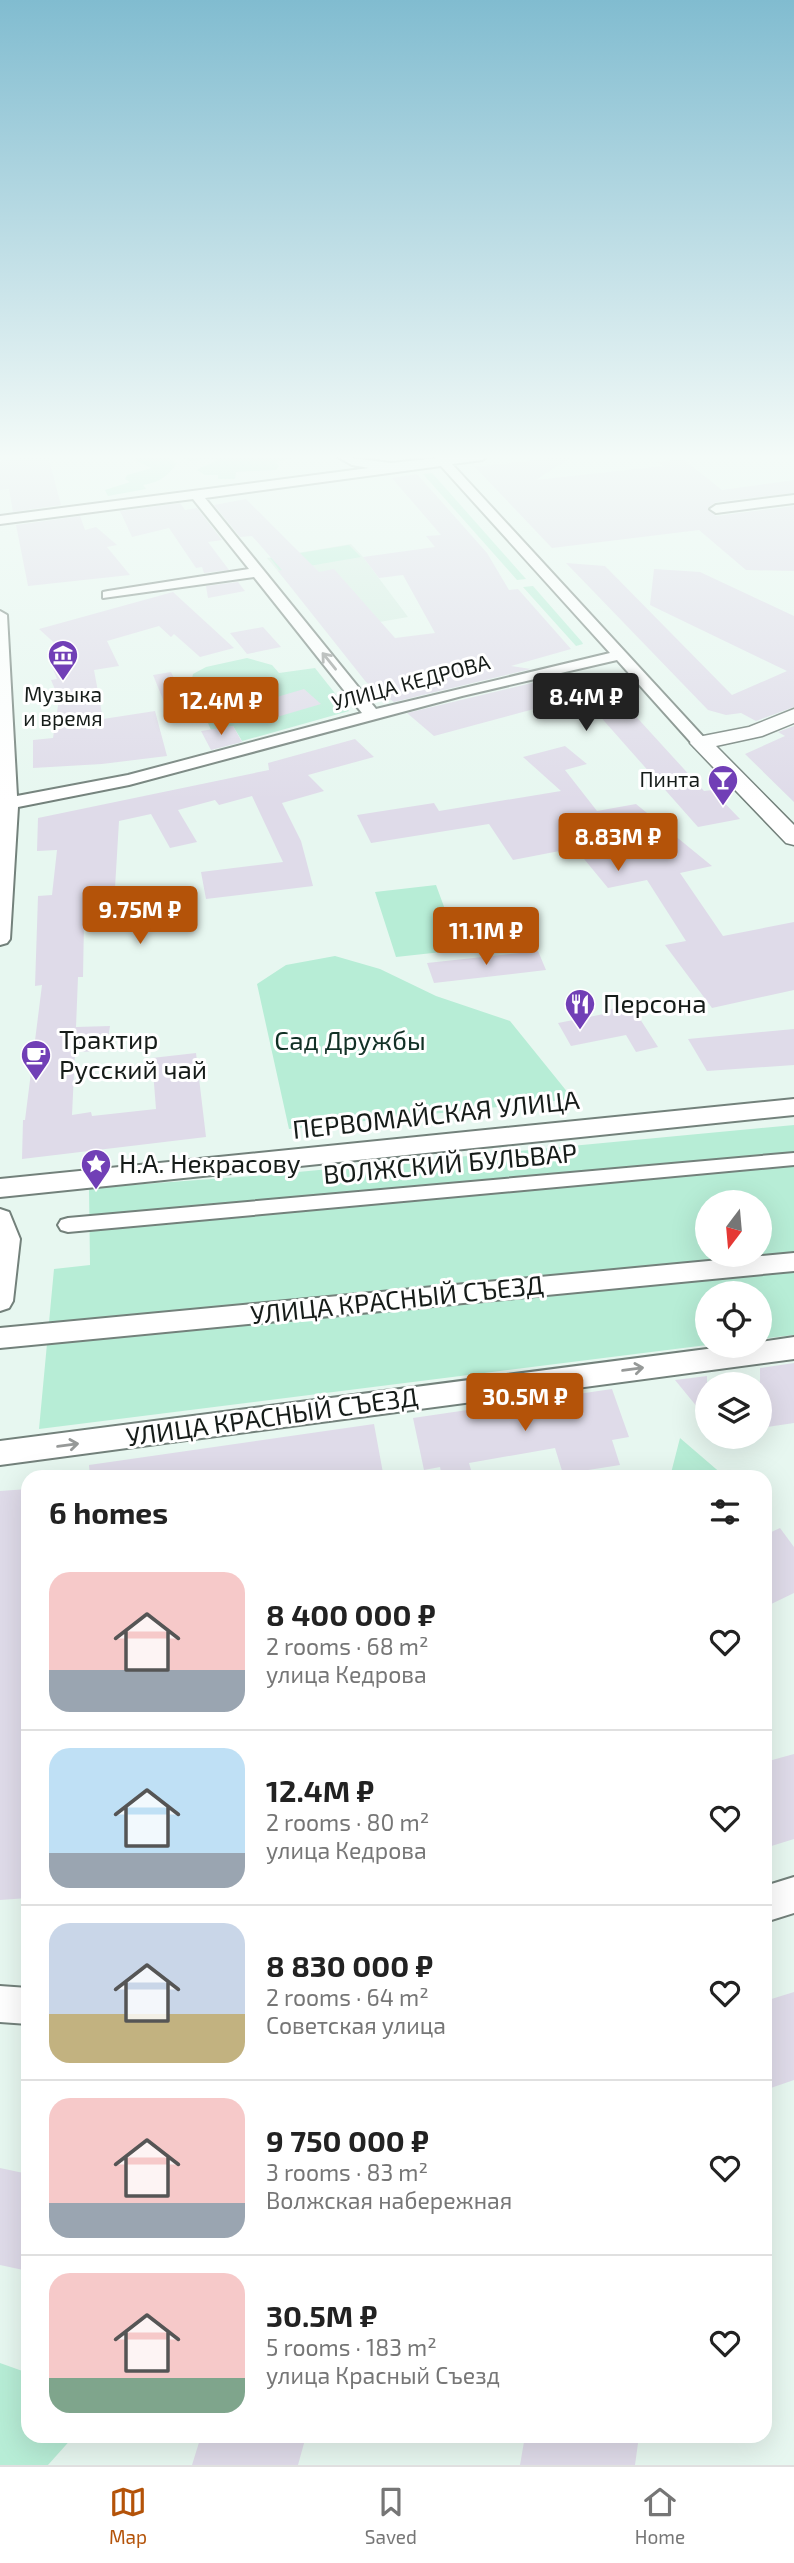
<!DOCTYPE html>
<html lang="en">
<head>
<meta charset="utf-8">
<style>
	body { margin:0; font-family:"Exo 2",sans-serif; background:#f2f2f2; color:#222; height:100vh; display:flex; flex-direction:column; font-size:26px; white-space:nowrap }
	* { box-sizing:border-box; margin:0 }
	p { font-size:23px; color:#767676 }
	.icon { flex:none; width:38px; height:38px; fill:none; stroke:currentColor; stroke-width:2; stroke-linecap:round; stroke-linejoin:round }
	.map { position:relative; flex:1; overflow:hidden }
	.drawer { position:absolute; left:21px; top:1470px; width:751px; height:973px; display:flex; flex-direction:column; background:#fff; border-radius:21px; box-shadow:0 7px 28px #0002 }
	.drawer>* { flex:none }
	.needle { width:46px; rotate:196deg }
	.tools { position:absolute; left:695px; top:1190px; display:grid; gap:14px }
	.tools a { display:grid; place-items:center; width:77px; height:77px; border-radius:50%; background:#fff; box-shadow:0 7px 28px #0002; font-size:35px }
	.price { position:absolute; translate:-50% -60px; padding:0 16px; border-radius:7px; background:#b45309; color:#fff; font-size:23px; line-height:46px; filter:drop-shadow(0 2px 4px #0008) }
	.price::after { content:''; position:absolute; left:50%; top:42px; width:21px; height:16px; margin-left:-10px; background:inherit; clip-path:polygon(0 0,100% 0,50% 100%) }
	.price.current { background:#222; color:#fff }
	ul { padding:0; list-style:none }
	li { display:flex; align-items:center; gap:21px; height:175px; padding:0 28px }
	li+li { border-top:2px solid #e0e0e0 }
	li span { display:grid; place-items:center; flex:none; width:196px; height:140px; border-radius:21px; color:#555 }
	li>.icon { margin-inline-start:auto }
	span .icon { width:84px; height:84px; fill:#fffc; stroke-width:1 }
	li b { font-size:30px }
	h2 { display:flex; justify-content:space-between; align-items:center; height:84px; padding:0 28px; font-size:30px }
	.menu { display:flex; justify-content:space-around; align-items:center; height:98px; border-top:2px solid #e0e0e0; background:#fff; font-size:19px; color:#767676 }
	.menu a { display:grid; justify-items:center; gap:4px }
	.menu .current { color:#b45309 }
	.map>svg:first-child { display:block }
	.built { fill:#d5ede2 }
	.green { fill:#b7edd6; fill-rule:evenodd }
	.building { fill:#dfdbe9 }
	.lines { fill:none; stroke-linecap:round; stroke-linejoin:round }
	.pedestrian-casing { stroke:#73817b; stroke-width:4 }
	.minor-casing { stroke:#73817b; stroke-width:4 }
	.tertiary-casing { stroke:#73817b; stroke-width:3 }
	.pedestrian { fill:#fff; fill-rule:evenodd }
	.minor { fill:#fff; fill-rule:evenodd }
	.tertiary { fill:#fff; fill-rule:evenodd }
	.oneway { stroke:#969998 }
	.labels { text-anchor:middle; stroke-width:6; stroke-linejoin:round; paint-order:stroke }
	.far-street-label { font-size:21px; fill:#161c19; stroke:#fff }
	.far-poi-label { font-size:21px; fill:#161c19; stroke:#fff }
	.poi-label { font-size:26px; fill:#161c19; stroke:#fff; text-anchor:start }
	.park-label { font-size:26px; fill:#113025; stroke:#fff }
	.street-label { font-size:26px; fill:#161c19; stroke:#fff }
</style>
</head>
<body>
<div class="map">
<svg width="794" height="2465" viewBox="0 0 794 2465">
	<rect width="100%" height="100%" fill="#e7f7f0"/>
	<path class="built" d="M351 544 363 557 408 617 328 631 267 558Z"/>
	<path class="green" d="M137 456 166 457 177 463C168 476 160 482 143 485L146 489 108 496 105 490 130 482 125 479 127 475 152 468 136 461Z
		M184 456H301L276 462 279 466 276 470 236 472 235 479H218V475H205L197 470C203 465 210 466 216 460L213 458 190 461 183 458Z
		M432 473 433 474 526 579 517 580 423 474Z
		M349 545 361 557 280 571 270 558Z
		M533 586 582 642 583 644 576 646 523 587Z
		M247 658 272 665 279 673 315 668 349 711 242 741 233 726 211 730 191 683 193 674 206 667Z
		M436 885 460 950 396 957 375 892Z
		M335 956 380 969 436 996 510 1021 573 1099 289 1129 257 984 286 965Z
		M794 1125V1335L760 1339V1293H707V1345L39 1429 54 1269 90 1265 89 1188 266 1175ZM707 1202H760V1255H707Z
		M680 1438 723 1475 670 1477Z
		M0 2363 28 2373V2436H74L48 2465H0Z"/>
	<path class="building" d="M48 456 61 505 13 512 9 489 0 490V461Z
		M573 456 536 480 663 466 657 462 683 459 722 490 794 480V493L716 502 708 508 716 516 794 506V571L746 570 699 530 552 548 475 467Z
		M417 474 487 553 509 590 518 589 571 649 511 666 531 669 394 702 366 682 278 571 282 570 252 536 240 537 214 505 246 499 319 572 334 569 395 638 435 633 403 575 379 578 363 557 435 547 426 536 441 535 392 478Z
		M180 503 185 510 197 508 222 540 208 542 229 570 204 573 202 567 196 568 169 528 132 537 120 511Z
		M80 516 85 530 96 527 117 545 107 547 130 575 28 586 16 525Z
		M566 563 605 566 732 695 787 671 650 605 654 569 700 572 794 616V707L756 721 741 713 726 715 708 710Z
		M238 582 245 591 208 598 206 586Z
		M173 592 234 648 200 657 174 634 171 637 159 626 107 641 119 666 94 670 103 719 155 711 167 756 102 764 33 768V740L53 738 59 699 51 680 57 679 50 661 71 658 39 629Z
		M263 627 281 647 247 654 230 633Z
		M171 672 193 716 171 719 153 675Z
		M565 675 624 684 610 688 704 791 712 790 740 819 698 827 582 696 434 736 407 713Z
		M304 689 321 704 270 719 253 704Z
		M233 726 242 742 211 750 201 731Z
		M794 726V802L745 754 785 736 778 732Z
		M355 739 374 757 308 775 324 791 282 803 301 841 313 886 206 899 201 872 283 862 252 796 219 805 215 800 178 810 197 842 170 848 151 814 119 821 115 888H104V920L84 922 83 977H78L76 1027 110 1026 106 1051 75 1052 72 1115 91 1112 92 1116 156 1109 152 1058 196 1053 206 1137 22 1159 23 1120H25L42 985 35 986 38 896 52 895 57 850 37 851 38 818 269 770 268 763Z
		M565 746 587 764 565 770 597 811 636 804 712 866 680 873 723 936 794 922V990L712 1008 665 945 686 941 647 880 608 888 575 848 513 860 489 824 371 843 357 815 434 803 439 811 561 791 523 757Z
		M538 951 546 970 434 983 427 963Z
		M631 1005 658 1047 636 1052 626 1035 571 1046 558 1023 609 1013 606 1010Z
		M794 1029V1065L707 1071 688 1039Z
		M794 1363V1423L760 1428V1368Z
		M707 1376V1419L675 1380Z
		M612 1389 629 1437 612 1440 620 1465 563 1474 555 1448 469 1463 473 1477H442L440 1467 424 1470 413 1418Z
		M374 1424 383 1473 359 1477H90L89 1465Z
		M28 1489V1898L0 1900V1491Z
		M780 1528 794 1547V1593L765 1607V1535Z
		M794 1754V1839L765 1848V1762Z
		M794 1992V2080L765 2090V2001Z
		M0 2168 28 2174V2271L0 2265Z
		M201 2436H306L298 2465H192Z
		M525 2436H639L635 2465H520Z"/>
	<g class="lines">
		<g class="pedestrian-casing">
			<path id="pedestrian" d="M794 1153V1165L68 1232 61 1230 58 1225 61 1220 68 1218Z"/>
		</g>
		<g class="minor-casing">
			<path id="minor" d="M336 456 391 463 458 456H488L482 460 452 464 709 743 701 748 695 747 617 660 462 696 129 785 18 807 10 939 7 943 0 945V611L7 615 17 796 128 775 362 713 254 577 103 598V592L108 591 249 569 193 499 0 524V516L369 468 352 465ZM441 466 610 653 376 709 205 498Z
				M794 495V503L716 513 710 509 716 505Z
				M794 1099V1115L0 1197V1179Z
				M0 1209 9 1212 20 1239 13 1301 9 1308 0 1311Z
				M794 1253V1271L0 1348V1328Z
				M794 1337V1359L0 1465V1441L730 1346H760V1342Z
				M794 1877V1913L765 1922V1886Z
				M0 1986 28 1988V2024L0 2022Z"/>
		</g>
		<g class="tertiary-casing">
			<path id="tertiary" d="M794 709V723L762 736 716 746 794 825V845L786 843 690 743 693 738 749 727Z"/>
		</g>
		<use href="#pedestrian" class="pedestrian"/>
		<use href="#minor" class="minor"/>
		<use href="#tertiary" class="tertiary"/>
	</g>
	<defs><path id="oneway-shaft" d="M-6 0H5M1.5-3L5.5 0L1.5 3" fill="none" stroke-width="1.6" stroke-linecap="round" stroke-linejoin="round" transform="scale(1.75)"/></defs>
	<g class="oneway">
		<use href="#oneway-shaft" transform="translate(329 661) rotate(-129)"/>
		<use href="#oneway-shaft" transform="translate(633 1369) rotate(-8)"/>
		<use href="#oneway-shaft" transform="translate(68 1445) rotate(-8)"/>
	</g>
	<linearGradient id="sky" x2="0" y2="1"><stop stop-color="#81bcd0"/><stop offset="0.57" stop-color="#f4fbf8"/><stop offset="1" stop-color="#f4fbf8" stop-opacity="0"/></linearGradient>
	<rect width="794" height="801" fill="url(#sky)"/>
	<defs>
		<g id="museum-pin" transform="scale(1.575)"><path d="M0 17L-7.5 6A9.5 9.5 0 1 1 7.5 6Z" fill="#713fb6" stroke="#fff"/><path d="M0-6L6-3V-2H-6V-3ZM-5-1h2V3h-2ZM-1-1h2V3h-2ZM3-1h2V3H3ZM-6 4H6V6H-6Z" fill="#fff"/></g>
		<g id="bar-pin" transform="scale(1.575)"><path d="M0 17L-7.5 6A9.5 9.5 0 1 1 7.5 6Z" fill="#713fb6" stroke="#fff"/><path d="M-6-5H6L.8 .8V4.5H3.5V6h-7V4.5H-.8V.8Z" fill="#fff"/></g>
		<g id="restaurant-pin" transform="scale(1.575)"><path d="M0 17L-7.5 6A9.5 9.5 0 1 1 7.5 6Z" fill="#713fb6" stroke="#fff"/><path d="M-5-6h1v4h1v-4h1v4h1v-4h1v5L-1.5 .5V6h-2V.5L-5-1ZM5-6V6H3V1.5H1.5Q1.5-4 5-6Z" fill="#fff"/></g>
		<g id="cafe-pin" transform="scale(1.575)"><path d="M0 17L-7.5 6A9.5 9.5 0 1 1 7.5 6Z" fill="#713fb6" stroke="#fff"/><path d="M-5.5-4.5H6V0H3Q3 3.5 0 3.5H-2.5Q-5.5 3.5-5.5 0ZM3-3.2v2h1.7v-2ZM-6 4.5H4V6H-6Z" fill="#fff"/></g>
		<g id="sight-pin" transform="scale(1.575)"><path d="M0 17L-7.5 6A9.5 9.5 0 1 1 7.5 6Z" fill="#713fb6" stroke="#fff"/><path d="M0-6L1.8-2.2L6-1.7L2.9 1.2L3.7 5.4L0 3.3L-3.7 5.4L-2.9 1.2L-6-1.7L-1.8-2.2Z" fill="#fff"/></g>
	</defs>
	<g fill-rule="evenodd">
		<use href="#museum-pin" x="63" y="655"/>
		<use href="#bar-pin" x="723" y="780"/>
		<use href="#restaurant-pin" x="580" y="1004"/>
		<use href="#cafe-pin" x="36" y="1055"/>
		<use href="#sight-pin" x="96" y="1164"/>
	</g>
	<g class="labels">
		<g class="far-street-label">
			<text transform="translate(411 683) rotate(-15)" y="7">УЛИЦА КЕДРОВА</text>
		</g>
		<g class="far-poi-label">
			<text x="63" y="702">Музыка<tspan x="63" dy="24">и время</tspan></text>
			<text x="700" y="787" text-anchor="end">Пинта</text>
		</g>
		<g class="poi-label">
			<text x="603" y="1013">Персона</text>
			<text x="59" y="1049">Трактир<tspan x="59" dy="30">Русский чай</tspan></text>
			<text x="119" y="1173">Н.А. Некрасову</text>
		</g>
		<g class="park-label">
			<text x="350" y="1050">Сад Дружбы</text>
		</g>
		<g class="street-label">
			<text transform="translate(436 1115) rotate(-6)" y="9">ПЕРВОМАЙСКАЯ УЛИЦА</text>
			<text transform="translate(450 1164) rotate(-5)" y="9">ВОЛЖСКИЙ БУЛЬВАР</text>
			<text transform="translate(397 1300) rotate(-6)" y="9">УЛИЦА КРАСНЫЙ СЪЕЗД</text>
			<text transform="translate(272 1417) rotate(-8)" y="9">УЛИЦА КРАСНЫЙ СЪЕЗД</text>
		</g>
	</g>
</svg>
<div class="tools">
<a><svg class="needle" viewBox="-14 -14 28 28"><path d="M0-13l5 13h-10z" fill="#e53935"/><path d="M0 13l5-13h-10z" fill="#767676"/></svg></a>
<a><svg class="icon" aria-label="locate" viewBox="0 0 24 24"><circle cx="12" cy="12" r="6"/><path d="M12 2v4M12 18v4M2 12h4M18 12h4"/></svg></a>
<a><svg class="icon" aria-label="layers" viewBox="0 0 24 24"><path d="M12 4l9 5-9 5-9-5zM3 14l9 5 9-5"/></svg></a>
</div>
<b class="price current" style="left:586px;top:733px">8.4M ₽</b>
<b class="price" style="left:221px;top:737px">12.4M ₽</b>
<b class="price" style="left:618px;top:873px">8.83M ₽</b>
<b class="price" style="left:140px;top:946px">9.75M ₽</b>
<b class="price" style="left:486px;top:967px">11.1M ₽</b>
<b class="price" style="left:525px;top:1433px">30.5M ₽</b>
<section class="drawer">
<h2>6 homes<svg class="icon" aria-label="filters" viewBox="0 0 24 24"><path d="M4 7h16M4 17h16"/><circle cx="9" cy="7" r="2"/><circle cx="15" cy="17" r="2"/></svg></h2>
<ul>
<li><span style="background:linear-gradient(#f6c9c9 70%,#9aa5b1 0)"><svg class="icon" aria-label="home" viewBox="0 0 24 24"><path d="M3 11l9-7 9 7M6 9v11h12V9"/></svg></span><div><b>8 400 000 ₽</b><p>2 rooms · 68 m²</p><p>улица Кедрова</p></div><svg class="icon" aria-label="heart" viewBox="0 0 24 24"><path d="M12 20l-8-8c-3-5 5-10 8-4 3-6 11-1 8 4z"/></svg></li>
<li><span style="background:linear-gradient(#bfe0f5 75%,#9aa5b1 0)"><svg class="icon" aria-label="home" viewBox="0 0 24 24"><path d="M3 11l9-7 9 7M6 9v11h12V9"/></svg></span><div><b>12.4M ₽</b><p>2 rooms · 80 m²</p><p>улица Кедрова</p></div><svg class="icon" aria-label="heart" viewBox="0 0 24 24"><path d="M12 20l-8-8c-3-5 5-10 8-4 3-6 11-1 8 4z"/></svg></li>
<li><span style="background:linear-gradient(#c9d6e8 65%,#c2b280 0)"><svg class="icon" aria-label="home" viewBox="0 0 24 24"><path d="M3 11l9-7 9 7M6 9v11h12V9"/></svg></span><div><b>8 830 000 ₽</b><p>2 rooms · 64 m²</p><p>Советская улица</p></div><svg class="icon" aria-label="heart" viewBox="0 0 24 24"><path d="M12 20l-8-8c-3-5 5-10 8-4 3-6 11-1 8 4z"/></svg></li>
<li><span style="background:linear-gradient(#f6c9c9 75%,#9aa5b1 0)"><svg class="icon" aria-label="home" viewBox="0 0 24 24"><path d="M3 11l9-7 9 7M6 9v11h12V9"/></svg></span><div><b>9 750 000 ₽</b><p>3 rooms · 83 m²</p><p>Волжская набережная</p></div><svg class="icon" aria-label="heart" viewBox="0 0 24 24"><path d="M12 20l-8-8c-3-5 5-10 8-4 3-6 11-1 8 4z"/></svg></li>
<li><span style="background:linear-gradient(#f6c9c9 75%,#7fa58c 0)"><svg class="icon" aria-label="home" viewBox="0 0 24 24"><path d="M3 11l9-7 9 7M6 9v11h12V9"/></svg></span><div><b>30.5M ₽</b><p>5 rooms · 183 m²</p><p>улица Красный Съезд</p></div><svg class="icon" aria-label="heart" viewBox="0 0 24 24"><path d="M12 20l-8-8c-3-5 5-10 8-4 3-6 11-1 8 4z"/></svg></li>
</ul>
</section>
</div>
<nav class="menu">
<a class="current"><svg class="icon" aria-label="map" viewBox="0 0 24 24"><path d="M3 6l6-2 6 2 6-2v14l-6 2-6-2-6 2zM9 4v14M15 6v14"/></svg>Map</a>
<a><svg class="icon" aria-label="saved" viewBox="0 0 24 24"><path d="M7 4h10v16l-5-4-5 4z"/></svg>Saved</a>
<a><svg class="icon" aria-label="home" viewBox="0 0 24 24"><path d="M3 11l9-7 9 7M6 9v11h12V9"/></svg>Home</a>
</nav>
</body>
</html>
